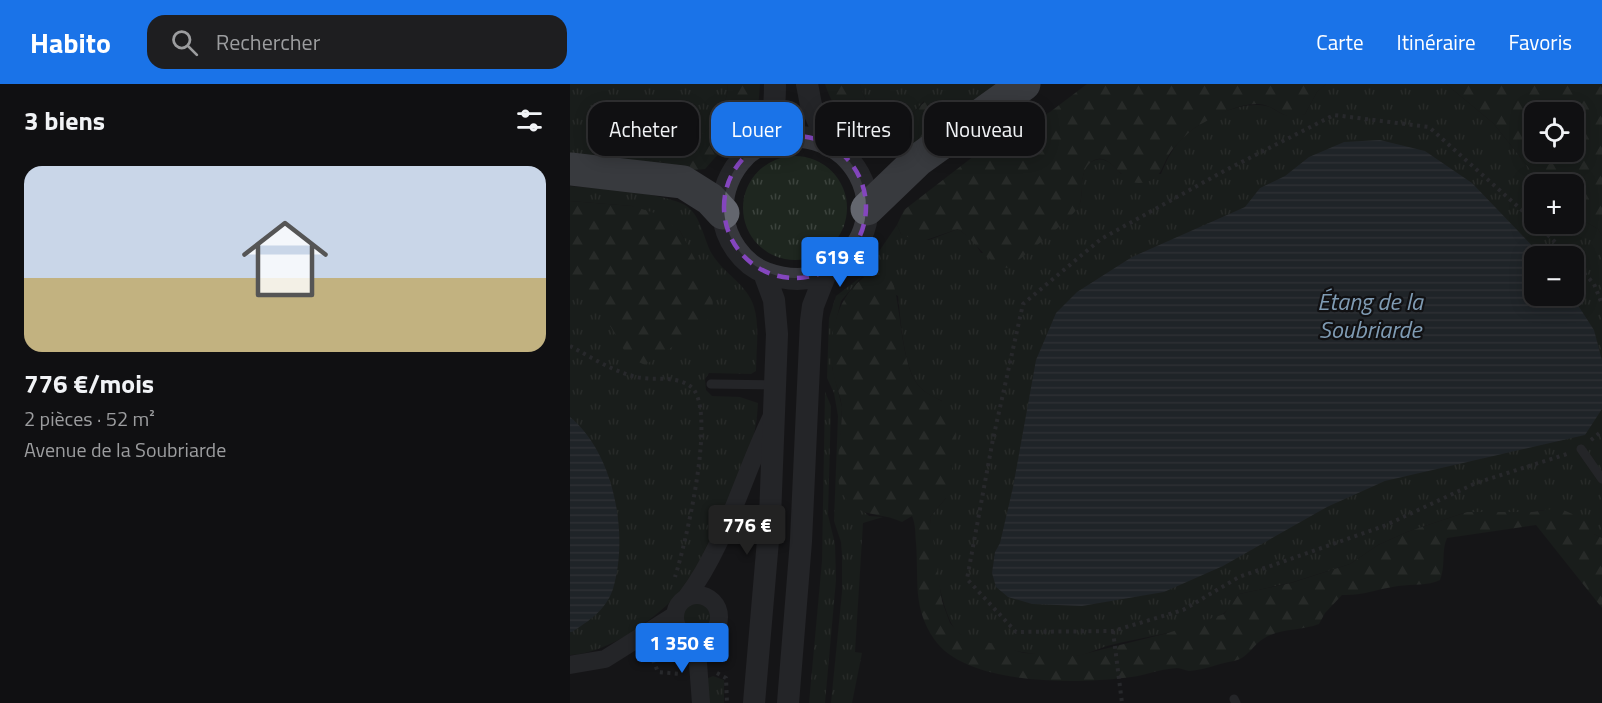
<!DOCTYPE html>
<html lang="fr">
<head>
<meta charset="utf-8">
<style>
	body { margin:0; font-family:"Titillium Web",sans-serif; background:#1e1e20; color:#f1f3f6; height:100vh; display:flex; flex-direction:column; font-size:22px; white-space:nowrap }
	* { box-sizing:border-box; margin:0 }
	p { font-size:20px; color:#9c9d9f }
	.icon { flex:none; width:33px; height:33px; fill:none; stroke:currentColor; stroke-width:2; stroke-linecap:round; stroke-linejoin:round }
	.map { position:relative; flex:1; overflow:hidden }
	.drawer { display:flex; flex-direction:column; background:#101012; width:570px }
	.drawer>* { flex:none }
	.hud { position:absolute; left:18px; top:18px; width:570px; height:54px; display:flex; gap:12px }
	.buttons { position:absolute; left:954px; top:18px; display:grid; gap:12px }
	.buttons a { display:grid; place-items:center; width:60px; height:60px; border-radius:12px; background:#101012; box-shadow:0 3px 15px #0003,0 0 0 2px #303032; font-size:30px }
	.price { position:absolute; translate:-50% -51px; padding:0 14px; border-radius:6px; background:#1a73e8; color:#fff; font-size:20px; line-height:39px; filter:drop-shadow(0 2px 3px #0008) }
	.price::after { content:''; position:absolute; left:50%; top:36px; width:18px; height:14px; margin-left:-9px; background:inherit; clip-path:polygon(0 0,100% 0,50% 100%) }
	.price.active { background:#222; color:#fff }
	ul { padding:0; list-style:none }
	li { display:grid; align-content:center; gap:12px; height:318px; padding:0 24px }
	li+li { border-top:2px solid #303032 }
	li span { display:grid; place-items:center; height:186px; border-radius:18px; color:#555 }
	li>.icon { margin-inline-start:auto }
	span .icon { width:108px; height:108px; fill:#fffc; stroke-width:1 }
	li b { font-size:26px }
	h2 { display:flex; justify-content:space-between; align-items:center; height:72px; padding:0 24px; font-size:26px }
	.chip { padding:0 21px; border-radius:18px; background:#101012; box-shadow:0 3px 15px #0003,0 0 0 2px #303032; font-size:21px; line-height:54px }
	.chip.active { background:#1a73e8; color:#fff }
	header { display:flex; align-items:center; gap:36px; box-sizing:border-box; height:84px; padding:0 30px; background:#1a73e8; color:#fff }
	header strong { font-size:28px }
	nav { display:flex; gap:33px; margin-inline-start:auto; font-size:21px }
	.search { width:420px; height:54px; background:#1e1e20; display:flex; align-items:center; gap:15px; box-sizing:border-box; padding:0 21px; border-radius:18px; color:#9c9d9f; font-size:22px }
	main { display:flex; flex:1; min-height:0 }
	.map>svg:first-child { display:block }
	.grass { fill:url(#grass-tufts); fill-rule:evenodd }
	.forest { fill:url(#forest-firs); fill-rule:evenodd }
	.water { fill:url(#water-rules) }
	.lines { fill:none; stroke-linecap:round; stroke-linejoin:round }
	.path { stroke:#3d3f44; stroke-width:4; stroke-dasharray:3 4.5; stroke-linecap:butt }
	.service { stroke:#37383d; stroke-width:9 }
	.minor { stroke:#37383d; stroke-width:18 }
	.tertiary { stroke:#37383d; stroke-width:22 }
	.motorway { stroke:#63666e; stroke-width:33 }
	.marked { fill:none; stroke:#8446be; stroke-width:4.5; stroke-dasharray:12 8; stroke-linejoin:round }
	.labels { text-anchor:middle; stroke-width:4.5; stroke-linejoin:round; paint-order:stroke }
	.water-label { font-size:24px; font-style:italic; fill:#7f9bb3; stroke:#111113 }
</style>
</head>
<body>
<header>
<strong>Habito</strong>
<div class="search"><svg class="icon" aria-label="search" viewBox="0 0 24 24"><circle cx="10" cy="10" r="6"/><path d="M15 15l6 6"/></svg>Rechercher</div>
<nav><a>Carte</a><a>Itinéraire</a><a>Favoris</a></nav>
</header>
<main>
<section class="drawer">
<h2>3 biens<svg class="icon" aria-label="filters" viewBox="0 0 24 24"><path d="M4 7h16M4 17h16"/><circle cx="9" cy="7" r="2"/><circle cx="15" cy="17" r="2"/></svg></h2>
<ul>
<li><span style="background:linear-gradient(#c9d6e8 60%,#c2b280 0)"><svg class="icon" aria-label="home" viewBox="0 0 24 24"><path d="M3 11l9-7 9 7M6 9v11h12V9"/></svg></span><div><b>776 €/mois</b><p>2 pièces · 52 m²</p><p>Avenue de la Soubriarde</p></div></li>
</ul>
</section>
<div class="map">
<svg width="1032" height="619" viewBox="0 0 1032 619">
	<defs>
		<pattern id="grass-tufts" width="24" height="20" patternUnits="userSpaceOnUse" patternTransform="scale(1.5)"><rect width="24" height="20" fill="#1e261f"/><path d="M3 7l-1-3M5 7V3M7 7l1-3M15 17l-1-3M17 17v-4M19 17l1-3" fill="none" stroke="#3c433d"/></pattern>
		<pattern id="forest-firs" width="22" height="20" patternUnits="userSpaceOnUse" patternTransform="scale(1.5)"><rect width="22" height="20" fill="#1e261f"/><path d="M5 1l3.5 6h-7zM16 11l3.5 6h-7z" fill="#3c433d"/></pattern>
		<pattern id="water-rules" width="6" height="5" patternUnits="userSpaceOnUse" patternTransform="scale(1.5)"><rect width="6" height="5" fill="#2c353c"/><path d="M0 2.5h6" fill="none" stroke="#485056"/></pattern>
	</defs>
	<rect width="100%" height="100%" fill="#161618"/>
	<path class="grass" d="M0 0H157C159 11 154 21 148 31 123 75 104 46 67 50L63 61 69 73 125 86 0 74Z
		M290 0H436L345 63 354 17 333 39 322 41C309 35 292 15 290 0Z
		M756 0H876L923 39 972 100H964V140H1004V131L1028 145 1032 152V454L974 426 962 428H897L837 448 808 461 780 480 720 499 669 510C664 516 659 527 651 531 616 549 575 552 537 562 527 565 516 571 506 572 482 575 410 563 390 550 370 536 362 458 360 433L376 414 372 317C364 313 354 309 348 301 333 281 331 237 328 212L292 192 271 217 263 249 262 283 272 323 269 393 272 408 299 432 313 433 293 439 285 568 292 569 282 619H261L272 508V471L271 458 264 437 268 332 264 309 257 294 259 234 266 212 292 192 327 141 331 150 359 156 388 145 403 156 411 169C427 166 452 167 466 159 477 154 507 129 510 119 514 106 509 88 520 79 532 69 544 81 551 90H591C594 83 597 75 601 69 616 43 658 20 688 21 710 21 706 37 735 30L747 8ZM964 172H1004V212H964Z
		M173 124a52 52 0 1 1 104 0a52 52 0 1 1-104 0Z
		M0 102C26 104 91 109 113 120 131 129 133 154 142 170 154 190 178 201 184 223 190 243 186 267 186 287L181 290 139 289 135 295 136 306 142 312 170 313 188 319C186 373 157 431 129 479 124 488 119 499 112 506 87 534 38 570 0 571V157L129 184 110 147 62 122 0 117Z
		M255 308 261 322 258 431 265 460 266 496 255 619H239L252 477Z
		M113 531a14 14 0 1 1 28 0a14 14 0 1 1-28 0Z
		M143 592 154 596V619H138L136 595Z"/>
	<path class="forest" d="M157 0H190L188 25 135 85 125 86 69 73 63 67 67 50C105 47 123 74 148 31 154 21 159 11 157 0Z
		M255 0H290C292 15 309 35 322 41 341 37 346 20 363 14L370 17 378 27C374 40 365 46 355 55 310 94 269 42 255 0Z
		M517 0H756L747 8 735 30C712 39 709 22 689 20 670 19 649 30 633 39 622 44 610 57 602 66 591 80 593 98 570 99 551 101 539 62 520 79 508 90 515 109 509 122 504 133 450 176 437 184 413 176 408 159 388 145L350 158 331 150 327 141 334 126 426 55 480 28Z
		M876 0H1032V152L1028 145 1004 131V100H972L923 39ZM964 28H1004V68H964Z
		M0 117 62 122 88 130 110 147 142 207 143 224 135 241 75 281 58 273 25 216 0 191Z
		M308 186 321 192C332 222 330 278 348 301 356 311 369 314 379 322L386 346 383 381 376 414 360 433 372 517 380 539 390 550 454 569 506 572 598 549 654 530 669 510 721 499 780 480 808 461 837 448 897 428H962L989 424 1020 438 1024 450 1032 454V524L966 441 877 454C871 467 876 481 870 496 857 502 843 500 828 502 808 505 792 512 772 511L755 529 749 540C731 547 709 544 693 555 682 562 678 574 664 577 650 579 634 586 620 587 616 587 611 584 607 584 589 585 571 593 553 594 503 600 395 601 364 555 342 522 349 496 346 459 345 449 346 442 342 432L332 438C309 427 289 436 272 409 263 394 272 346 272 327 272 311 263 297 262 282 258 244 271 200 308 186Z"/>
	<path class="water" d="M810 56 855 67 902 99 972 172H964V212H1002L1024 246 1032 276V325L1015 351 815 397 757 423 653 482 594 508 512 522 462 520 438 513 426 503 422 489 425 468 430 459 443 403 466 276 486 229 507 208 562 173 675 123 690 104 715 92 739 73 774 58Z
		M0 333C45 370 59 452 43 505 36 526 19 537 2 548H0Z"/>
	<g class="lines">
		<path class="path" d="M964 137 859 43 764 31 654 87 531 155 453 220 423 355 397 495 446 548 543 547 613 526 669 493 814 442 906 399 1000 369
			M967 140 999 172
			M1004 178 1024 200 1032 220
			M0 262C21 273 42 287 66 293 84 297 104 291 120 302 149 322 115 462 105 493
			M1021 356 1032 347
			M543 547 552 619
			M80 569 88 588 110 590
			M147 589 156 594 157 619"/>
		<path class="service" d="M141 300 204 301
			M1011 365 1032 395
			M664 615 666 619"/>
		<path class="minor" d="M105 533a22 22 0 1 1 44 0a22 22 0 1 1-44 0Z
			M116 514C157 459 172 393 202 332
			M123 554 127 566 131 619
			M0 581 35 575 105 531"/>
		<path class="tertiary" d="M237 0 241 21 258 59
			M190 60C282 24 338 135 262 185 242 198 218 197 196 189 172 180 155 155 153 130 151 108 160 87 175 72 179 67 185 65 189 61 204 44 205 20 205 0
			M184 619 200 433 207 250 204 216 194 189
			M218 619 231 457 241 237 243 222 256 189"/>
		<path class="motorway" d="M0 85 113 98 140 115 153 129
			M297 125 348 76 454 0"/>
	</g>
	<path d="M0 0H1032V619H0ZM154 123a71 71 0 1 1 142 0a71 71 0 1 1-142 0Z" fill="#161618" fill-opacity=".55" fill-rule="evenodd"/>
	<path class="marked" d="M154 123a71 71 0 1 1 142 0a71 71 0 1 1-142 0Z"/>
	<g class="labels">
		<g class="water-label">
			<text x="800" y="226">Étang de la<tspan x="800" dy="28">Soubriarde</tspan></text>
		</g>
	</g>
</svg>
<div class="buttons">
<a><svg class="icon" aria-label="locate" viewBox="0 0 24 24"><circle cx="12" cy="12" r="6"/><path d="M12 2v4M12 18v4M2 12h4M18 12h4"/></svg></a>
<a>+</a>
<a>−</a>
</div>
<b class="price" style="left:270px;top:204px">619 €</b>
<b class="price active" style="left:177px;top:472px">776 €</b>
<b class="price" style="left:112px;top:590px">1 350 €</b>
<div class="hud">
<a class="chip">Acheter</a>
<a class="chip active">Louer</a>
<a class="chip">Filtres</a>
<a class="chip">Nouveau</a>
</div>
</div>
</main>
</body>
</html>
